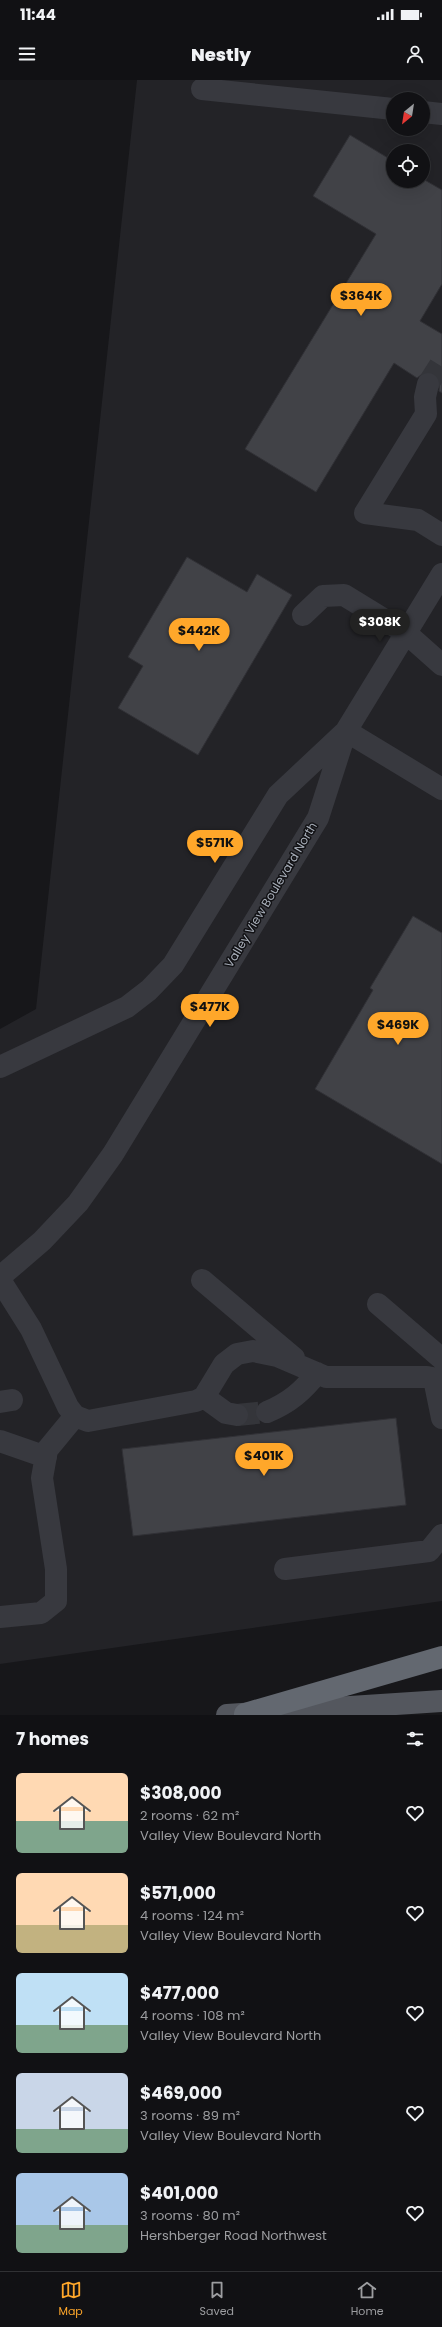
<!DOCTYPE html>
<html lang="en">
<head>
<meta charset="utf-8">
<style>
	body { margin:0; font-family:Poppins,sans-serif; background:#1a1a1d; color:#f1f3f6; height:100vh; display:flex; flex-direction:column; font-size:15px; white-space:nowrap }
	* { box-sizing:border-box; margin:0 }
	p { font-size:13px; color:#9c9da0 }
	.icon { flex:none; width:22px; height:22px; fill:none; stroke:currentColor; stroke-width:2; stroke-linecap:round; stroke-linejoin:round }
	.map { position:relative; height:1635px; overflow:hidden }
	.side { display:flex; flex-direction:column; background:#111114; flex:1 }
	.side>* { flex:none }
	.needle { width:26px; rotate:210deg }
	.tools { position:absolute; left:386px; top:12px; display:grid; gap:8px }
	.tools a { display:grid; place-items:center; width:44px; height:44px; border-radius:50%; background:#111114; box-shadow:0 4px 16px #0002,0 0 0 1px #303134; font-size:20px }
	.price { position:absolute; translate:-50% -34px; padding:0 9px; border-radius:14px; background:#ffa72a; color:#111; font-size:13px; line-height:26px; filter:drop-shadow(0 1px 2px #0008) }
	.price::after { content:''; position:absolute; left:50%; top:24px; width:12px; height:9px; margin-left:-6px; background:inherit; clip-path:polygon(0 0,100% 0,50% 100%) }
	.price.selected { background:#222; color:#fff }
	ul { padding:0; list-style:none }
	li { display:flex; align-items:center; gap:12px; height:100px; padding:0 16px }
	li span { display:grid; place-items:center; flex:none; width:112px; height:80px; border-radius:6px; color:#555 }
	li>.icon { margin-inline-start:auto }
	span .icon { width:48px; height:48px; fill:#fffc; stroke-width:1 }
	li b { font-size:17px }
	h2 { display:flex; justify-content:space-between; align-items:center; height:48px; padding:0 16px; font-size:17px }
	.status { display:flex; justify-content:space-between; align-items:center; height:28px; padding:0 20px; background:#111114; direction:ltr }
	.status svg { height:11px; fill:currentColor }
	header { display:flex; justify-content:space-between; align-items:center; height:52px; padding:0 16px; background:#111114; font-size:18px; font-weight:800 }
	.menu { display:flex; justify-content:space-around; align-items:center; height:56px; border-top:1px solid #303134; background:#111114; font-size:11px; color:#9c9da0 }
	.menu a { display:grid; justify-items:center; gap:2px }
	.menu .selected { color:#ffa72a }
	.map>svg:first-child { display:block }
	.built { fill:#232327; fill-rule:evenodd }
	.building { fill:#414247; stroke:#313136 }
	.lines { fill:none; stroke-linecap:round; stroke-linejoin:round }
	.minor-tunnel { stroke:#34353a; stroke-width:22; stroke-dasharray:22 11; stroke-linecap:butt }
	.minor { stroke:#38393f; stroke-width:22 }
	.major { stroke:#54575e; stroke-width:22 }
	.highway { stroke:#636870; stroke-width:22 }
	.labels { text-anchor:middle; stroke-width:3; stroke-linejoin:round; paint-order:stroke }
	.street-label { font-size:12px; fill:#a8afba; stroke:#121215 }
</style>
</head>
<body>
<div class="status"><b>11:44</b><svg viewBox="0 0 49 12"><path d="M0 12V9h3v3zM5 12V6h3v6zM10 12V3h3v9zM15 12V0h3v12zM26 1h20v11H26zM47 4h2v5h-2z"/></svg></div>
<header><svg class="icon" aria-label="menu" viewBox="0 0 24 24"><path d="M4 6h16M4 12h16M4 18h16"/></svg>Nestly<svg class="icon" aria-label="person" viewBox="0 0 24 24"><circle cx="12" cy="8" r="4"/><path d="M4 21q1-7 8-7t8 7"/></svg></header>
<div class="map">
<svg width="442" height="1635" viewBox="0 0 442 1635">
	<rect width="100%" height="100%" fill="#17171a"/>
	<path class="built" d="M137 0H442V1521L0 1584V949L36 929ZM393 19H423V49H393ZM393 71H423V101H393Z"/>
	<path class="building" d="M350 55 393 81V101H423V99L442 110V204L420 241 442 254V313L439 311 440 301 436 295 425 292 417 298 394 283 316 412 245 369 376 154 313 116Z
		M187 477 247 512 257 494 292 515 198 675 118 628 143 586 128 577Z
		M413 836 442 853V1084L315 1009 373 910 370 908Z
		M396 1338 406 1425 133 1456 122 1369Z"/>
	<g class="lines">
		<path class="minor-tunnel" d="M428 304 442 282
			M237 1335 267 1332"/>
		<path class="minor" d="M202 9 393 29
			M423 32 442 34
			M428 304 425 317 426 334 365 433 418 440 442 455
			M303 535 323 516 344 515 406 553 442 585
			M346 651 442 709
			M0 987 127 927 149 910 173 885 278 715 344 653
			M0 1197 42 1161 78 1123 113 1074 318 738 346 651 442 494
			M0 1200 31 1249 68 1327 75 1336 88 1341 196 1321 204 1317 224 1284 237 1274 253 1271 277 1276 326 1297H427L442 1300
			M202 1200 294 1278
			M378 1224 442 1279
			M434 1299 442 1338
			M204 1317 226 1333 237 1335
			M0 1322 12 1320
			M267 1332C289 1323 303 1311 317 1293
			M0 1361 46 1377
			M285 1489 429 1471 442 1455
			M0 1537 41 1533 56 1521V1489L42 1398 47 1370 75 1336"/>
		<path class="major" d="M227 1635 442 1621"/>
		<path class="highway" d="M245 1634 442 1577"/>
	</g>
	<g class="labels">
		<g class="street-label">
			<text transform="translate(271 815) rotate(-59)" y="4">Valley View Boulevard North</text>
		</g>
	</g>
</svg>
<div class="tools">
<a><svg class="needle" viewBox="-14 -14 28 28"><path d="M0-13l5 13h-10z" fill="#e53935"/><path d="M0 13l5-13h-10z" fill="#9c9da0"/></svg></a>
<a><svg class="icon" aria-label="locate" viewBox="0 0 24 24"><circle cx="12" cy="12" r="6"/><path d="M12 2v4M12 18v4M2 12h4M18 12h4"/></svg></a>
</div>
<b class="price" style="left:361px;top:237px">$364K</b>
<b class="price selected" style="left:380px;top:563px">$308K</b>
<b class="price" style="left:199px;top:572px">$442K</b>
<b class="price" style="left:215px;top:784px">$571K</b>
<b class="price" style="left:210px;top:948px">$477K</b>
<b class="price" style="left:398px;top:966px">$469K</b>
<b class="price" style="left:264px;top:1397px">$401K</b>
</div>
<section class="side">
<h2>7 homes<svg class="icon" aria-label="filters" viewBox="0 0 24 24"><path d="M4 7h16M4 17h16"/><circle cx="9" cy="7" r="2"/><circle cx="15" cy="17" r="2"/></svg></h2>
<ul>
<li><span style="background:linear-gradient(#ffd9b3 60%,#7fa58c 0)"><svg class="icon" aria-label="home" viewBox="0 0 24 24"><path d="M3 11l9-7 9 7M6 9v11h12V9"/></svg></span><div><b>$308,000</b><p>2 rooms · 62 m²</p><p>Valley View Boulevard North</p></div><svg class="icon" aria-label="heart" viewBox="0 0 24 24"><path d="M12 20l-8-8c-3-5 5-10 8-4 3-6 11-1 8 4z"/></svg></li>
<li><span style="background:linear-gradient(#ffd9b3 65%,#c2b280 0)"><svg class="icon" aria-label="home" viewBox="0 0 24 24"><path d="M3 11l9-7 9 7M6 9v11h12V9"/></svg></span><div><b>$571,000</b><p>4 rooms · 124 m²</p><p>Valley View Boulevard North</p></div><svg class="icon" aria-label="heart" viewBox="0 0 24 24"><path d="M12 20l-8-8c-3-5 5-10 8-4 3-6 11-1 8 4z"/></svg></li>
<li><span style="background:linear-gradient(#bfe0f5 65%,#7fa58c 0)"><svg class="icon" aria-label="home" viewBox="0 0 24 24"><path d="M3 11l9-7 9 7M6 9v11h12V9"/></svg></span><div><b>$477,000</b><p>4 rooms · 108 m²</p><p>Valley View Boulevard North</p></div><svg class="icon" aria-label="heart" viewBox="0 0 24 24"><path d="M12 20l-8-8c-3-5 5-10 8-4 3-6 11-1 8 4z"/></svg></li>
<li><span style="background:linear-gradient(#c9d6e8 70%,#7fa58c 0)"><svg class="icon" aria-label="home" viewBox="0 0 24 24"><path d="M3 11l9-7 9 7M6 9v11h12V9"/></svg></span><div><b>$469,000</b><p>3 rooms · 89 m²</p><p>Valley View Boulevard North</p></div><svg class="icon" aria-label="heart" viewBox="0 0 24 24"><path d="M12 20l-8-8c-3-5 5-10 8-4 3-6 11-1 8 4z"/></svg></li>
<li><span style="background:linear-gradient(#a9c7e8 65%,#7fa58c 0)"><svg class="icon" aria-label="home" viewBox="0 0 24 24"><path d="M3 11l9-7 9 7M6 9v11h12V9"/></svg></span><div><b>$401,000</b><p>3 rooms · 80 m²</p><p>Hershberger Road Northwest</p></div><svg class="icon" aria-label="heart" viewBox="0 0 24 24"><path d="M12 20l-8-8c-3-5 5-10 8-4 3-6 11-1 8 4z"/></svg></li>
</ul>
</section>
<nav class="menu">
<a class="selected"><svg class="icon" aria-label="map" viewBox="0 0 24 24"><path d="M3 6l6-2 6 2 6-2v14l-6 2-6-2-6 2zM9 4v14M15 6v14"/></svg>Map</a>
<a><svg class="icon" aria-label="saved" viewBox="0 0 24 24"><path d="M7 4h10v16l-5-4-5 4z"/></svg>Saved</a>
<a><svg class="icon" aria-label="home" viewBox="0 0 24 24"><path d="M3 11l9-7 9 7M6 9v11h12V9"/></svg>Home</a>
</nav>
</body>
</html>
